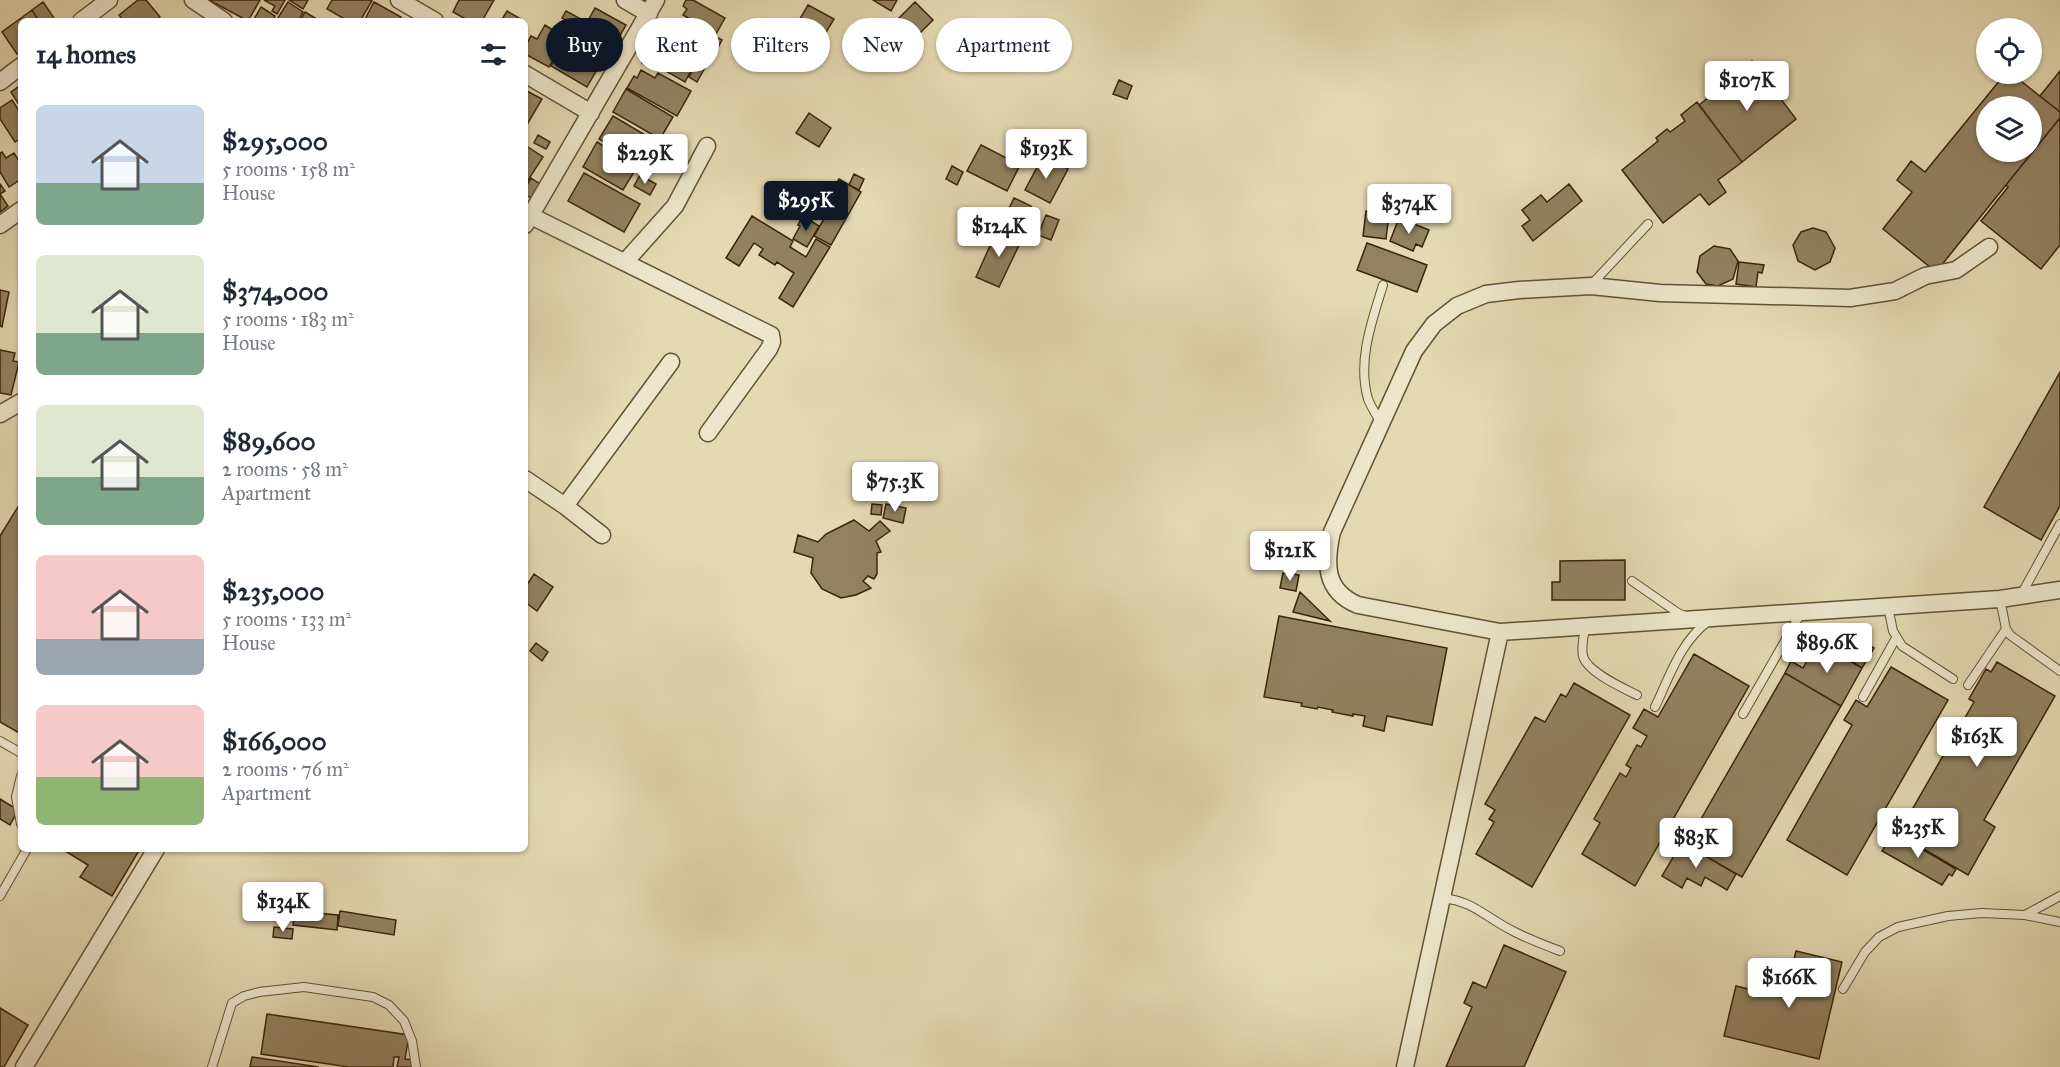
<!DOCTYPE html>
<html lang="en">
<head>
<meta charset="utf-8">
<style>
	body { margin:0; font-family:"IM FELL Great Primer",serif; background:#f6f6f7; color:#1f2937; height:100vh; display:flex; flex-direction:column; font-size:22px; white-space:nowrap }
	* { box-sizing:border-box; margin:0 }
	p { font-size:20px; color:#747a83 }
	.icon { flex:none; width:33px; height:33px; fill:none; stroke:currentColor; stroke-width:2; stroke-linecap:round; stroke-linejoin:round }
	.map { position:relative; flex:1; overflow:hidden }
	.details { position:absolute; left:18px; top:18px; width:510px; height:834px; display:flex; flex-direction:column; background:#fff; border-radius:9px; box-shadow:0 2px 4px #0004 }
	.details>* { flex:none }
	.hud { position:absolute; left:546px; top:18px; width:570px; height:54px; display:flex; gap:12px }
	.tools { position:absolute; left:1976px; top:18px; display:grid; gap:12px }
	.tools a { display:grid; place-items:center; width:66px; height:66px; border-radius:50%; background:#fff; box-shadow:0 2px 4px #0004; font-size:30px }
	.price { position:absolute; translate:-50% -51px; padding:0 14px; border-radius:6px; background:#fff; color:#222; font-size:20px; line-height:39px; filter:drop-shadow(0 2px 3px #0008) }
	.price::after { content:''; position:absolute; left:50%; top:36px; width:18px; height:14px; margin-left:-9px; background:inherit; clip-path:polygon(0 0,100% 0,50% 100%) }
	.price.selected { background:#111827; color:#fff }
	ul { padding:0; list-style:none }
	li { display:flex; align-items:center; gap:18px; height:150px; padding:0 18px }
	li span { display:grid; place-items:center; flex:none; width:168px; height:120px; border-radius:9px; color:#555 }
	li>.icon { margin-inline-start:auto }
	span .icon { width:72px; height:72px; fill:#fffc; stroke-width:1 }
	li b { font-size:26px }
	h2 { display:flex; justify-content:space-between; align-items:center; height:72px; padding:0 18px; font-size:26px }
	.pill { padding:0 21px; border-radius:27px; background:#fff; box-shadow:0 2px 4px #0004; font-size:21px; line-height:54px }
	.pill.selected { background:#111827; color:#fff }
	.map>svg:first-child { display:block }
	.building { fill:#928260; stroke:#3a2409; stroke-width:1.5; fill-rule:evenodd }
	.lines { fill:none; stroke-linecap:round; stroke-linejoin:round }
	.service-casing { stroke:#645133; stroke-width:10 }
	.minor-casing { stroke:#645133; stroke-width:19 }
	.service { stroke:#ede6cc; stroke-width:8 }
	.minor { stroke:#ede6cc; stroke-width:16 }
</style>
</head>
<body>
<div class="map">
<svg width="2060" height="1067" viewBox="0 0 2060 1067">
	<rect width="100%" height="100%" fill="#e4d9b1"/>
	<filter id="stains"><feTurbulence type="fractalNoise" baseFrequency=".00333" numOctaves="4"/><feColorMatrix values="0 0 0 0 .2 0 0 0 0 .09 0 0 0 0 .02 0 0 0 .5 -.17"/></filter>
	<radialGradient id="worn" r=".72"><stop offset=".6" stop-color="#630" stop-opacity="0"/><stop offset="1" stop-color="#630" stop-opacity=".3"/></radialGradient>
	<path class="building" d="M138 0H146L160 17 155 21H124L119 15Z
		M209 0H260L248 21Z
		M264 0H285L277 14 272 11 275 6Z
		M289 0H308L303 9Z
		M332 0H369L372 1 360 21H348L327 9Z
		M459 0H494L482 21H469L453 12Z
		M686 0H693L725 18 716 34 683 15 687 9 683 6Z
		M873 0H897L891 11Z
		M43 2 56 21H39L32 10Z
		M288 2 303 12 298 21H276Z
		M374 2 401 17 399 21H364Z
		M915 2 933 20 915 38 897 20Z
		M808 5 834 19 822 39 797 24Z
		M261 7 275 16 272 21H253Z
		M595 8 626 25 609 55 591 45 586 53 574 46Z
		M32 10 39 21H21V52L17 54 2 32Z
		M507 11 524 21H501Z
		M566 11 579 18 575 25 562 18Z
		M305 12 320 21H300Z
		M545 25 559 34 551 48 558 51 549 67 525 54V47L531 36 537 39Z
		M794 27 822 44 813 59 785 42Z
		M711 34 722 40 709 64 698 57Z
		M655 38 696 61 685 82 659 67 657 71 642 63Z
		M571 50 599 66 587 87 551 66 555 58 564 63Z
		M699 59 707 64 697 82 689 77Z
		M1752 61 1796 119 1742 162 1699 105 1710 96 1708 93 1721 83 1724 87 1737 77 1734 74Z
		M641 70 655 78 658 73 691 91 677 116 627 88 634 76 637 78Z
		M2060 71V112L2040 96Z
		M2005 74H2012L2060 112V118L1936 272 1883 229 1912 192 1897 180 1911 161 1925 172ZM1986 106H2031V152H1986Z
		M1119 80 1132 86 1127 99 1113 94Z
		M21 85V108L11 92Z
		M626 89 673 117 660 139 613 112Z
		M525 90 542 99 528 123 525 121Z
		M12 100 21 114V138L15 142 0 119V108Z
		M1697 102 1742 162 1718 180 1726 192 1709 205 1700 194 1663 223 1622 170 1658 141 1656 138 1667 129 1670 132 1685 121 1681 115Z
		M809 113 831 128 819 147 796 133Z
		M613 116 657 142 643 166 599 139Z
		M2060 118V245L2041 269 1981 221 2008 187 2006 185Z
		M538 135 550 142 546 149 534 143Z
		M597 142 637 167 623 190 583 167Z
		M525 145 543 157 525 185Z
		M981 145 1020 165 1007 191 967 171Z
		M2 152 6 158 14 153 21 164V179L9 187 0 172V153Z
		M1043 156 1068 169 1050 203 1025 190Z
		M952 166 963 172 957 185 946 179Z
		M584 173 640 204 624 232 568 201Z
		M854 174 864 179 859 190 849 185Z
		M640 175 656 184 650 195 634 186Z
		M531 178 543 186 534 200 525 194V188Z
		M839 179 861 192 831 245 814 236 835 200 829 196Z
		M821 182 830 187 825 196 816 190Z
		M0 184 5 191 0 194 8 206 0 212Z
		M1569 184 1582 201 1533 241 1522 226 1530 220 1522 210 1541 195 1547 202Z
		M1014 198 1031 206 1022 225 1005 217Z
		M1366 211 1389 214 1386 239 1363 236Z
		M1046 215 1059 220 1051 240 1038 235Z
		M752 216 793 241 790 247 806 257 816 239 830 247 793 307 779 298 794 273 777 262 775 265 759 255 763 249 754 243 739 266 726 258Z
		M803 216 819 226 807 247 793 239 800 226 798 225Z
		M1399 218 1429 230 1422 247 1416 244 1413 251 1390 241Z
		M998 228 1022 239 999 287 976 277Z
		M1813 228 1826 232 1835 248 1830 262 1815 270 1798 261 1793 245 1801 232Z
		M1367 243 1427 265 1417 292 1357 270Z
		M1714 246 1730 249 1738 261 1733 279 1718 286 1706 284 1697 272 1700 256Z
		M1739 262 1764 265 1762 273 1758 272 1756 287 1736 284Z
		M0 290 9 292 2 327 0 326Z
		M0 350 15 353 13 361 19 362 11 395 0 393Z
		M2060 372V506L2041 540 1984 507Z
		M21 502V734L0 722V536Z
		M872 504 882 505 881 515 871 514Z
		M886 504 906 508 903 523 883 518Z
		M854 520 869 531 880 521 890 531 876 541 881 552 877 553V574L874 579 868 576 863 581 871 588 856 595 841 598 822 589 811 573 813 558 794 552 798 535 818 542 826 534Z
		M1625 560V600H1552V582H1560V561Z
		M1283 573 1299 575 1296 591 1280 588Z
		M534 574 553 587 537 611 525 602V588Z
		M1300 592 1330 621 1293 612Z
		M1279 616 1447 648 1432 725 1387 716 1384 731 1363 726 1365 716 1353 714V716L1332 712 1333 710 1318 707 1317 709 1301 706 1302 703 1264 697Z
		M1857 638 1874 648 1862 668 1848 659Z
		M1817 642 1862 668 1841 706 1785 673 1791 661 1803 668Z
		M536 643 548 652 542 661 530 651Z
		M1694 654 1749 686 1635 886 1582 854 1600 823 1594 819 1620 773 1626 777 1631 768 1626 765 1637 745 1641 747 1647 736 1633 728 1644 709 1658 717Z
		M1997 662 2055 696 1984 820 1995 827 1968 875 1898 834 1974 702 1969 699 1986 669 1991 672Z
		M1891 667 1948 700 1847 875 1787 840 1852 725 1844 720 1856 700 1867 707Z
		M1785 673 1841 706 1742 877 1686 845Z
		M1574 683 1630 715 1532 887 1476 854 1494 822 1489 819 1495 810 1485 804 1535 717 1545 722 1561 694 1566 697Z
		M0 799 18 810 10 825 0 819Z
		M1893 832 1956 869 1952 876 1949 874 1942 885 1882 851Z
		M1682 842 1736 874 1727 890 1705 877 1701 886 1687 878 1682 888 1662 876Z
		M62 849H140L112 896 80 877 88 865Z
		M294 911 338 915 337 930 293 925Z
		M340 911 396 920 394 935 338 926Z
		M274 927 293 929 292 939 273 937Z
		M1504 945 1566 972 1524 1067H1446L1472 1007 1464 1003 1473 982 1486 988Z
		M1796 951 1842 962 1819 1059 1724 1036 1736 986 1785 998Z
		M0 1008 28 1025 4 1067H0Z
		M267 1014 409 1035 405 1059 414 1060 413 1067H397L399 1057H394L393 1067H349L261 1054Z
		M252 1057 319 1067H250Z"/>
	<g class="lines">
		<g class="service-casing">
			<path id="service" d="M1591 285 1648 224
				M1381 423C1377 416 1371 407 1368 399 1357 361 1372 321 1383 285
				M1632 581 1678 613 1685 616
				M2021 595 2060 524
				M2000 599 2006 629 2010 635 2060 671
				M1888 607 1893 631 1902 646 1953 679
				M1585 627C1584 635 1581 647 1583 656 1587 672 1623 688 1637 695
				M1968 685 2006 629
				M1863 697 1896 638
				M1655 707C1669 678 1681 640 1709 621
				M1743 714 1801 613
				M0 741 21 753
				M21 776 16 797 21 824
				M0 896 27 849
				M1442 898C1474 901 1486 918 1513 931 1528 939 1544 945 1560 951
				M2025 915 2060 922
				M1843 989 1865 952 1879 937 1898 927 1948 916 1982 913 2025 915 2060 896
				M212 1067 232 1003 244 996 259 992 304 987 373 997 389 1005 404 1021 412 1041 416 1067"/>
		</g>
		<g class="minor-casing">
			<path id="minor" d="M193 0 224 21
				M399 0 435 21
				M625 0 649 14
				M81 21 109 0
				M525 74 591 113
				M0 82 21 66
				M525 213 771 335 772 342 769 349 708 433
				M0 225 21 210
				M525 225 656 0
				M1989 247 1956 270 1925 276 1895 291 1850 298 1660 293 1591 286 1519 290 1486 294 1457 306 1434 324 1414 351 1332 532C1325 563 1324 591 1358 605L1500 632 2000 599 2060 590
				M625 262 675 206 707 146
				M0 414 21 402
				M525 479 565 506 671 362
				M565 506 602 535
				M24 1067 156 849
				M1405 1067 1500 632"/>
		</g>
		<use href="#service" class="service"/>
		<use href="#minor" class="minor"/>
	</g>
	<rect width="100%" height="100%" filter="url(#stains)"/>
	<rect width="100%" height="100%" fill="url(#worn)"/>
</svg>
<div class="tools">
<a><svg class="icon" aria-label="locate" viewBox="0 0 24 24"><circle cx="12" cy="12" r="6"/><path d="M12 2v4M12 18v4M2 12h4M18 12h4"/></svg></a>
<a><svg class="icon" aria-label="layers" viewBox="0 0 24 24"><path d="M12 4l9 5-9 5-9-5zM3 14l9 5 9-5"/></svg></a>
</div>
<b class="price" style="left:1747px;top:112px">$107K</b>
<b class="price" style="left:1046px;top:180px">$193K</b>
<b class="price" style="left:645px;top:185px">$229K</b>
<b class="price selected" style="left:806px;top:232px">$295K</b>
<b class="price" style="left:1409px;top:235px">$374K</b>
<b class="price" style="left:999px;top:258px">$124K</b>
<b class="price" style="left:895px;top:513px">$75.3K</b>
<b class="price" style="left:1290px;top:582px">$121K</b>
<b class="price" style="left:1827px;top:674px">$89.6K</b>
<b class="price" style="left:1977px;top:768px">$163K</b>
<b class="price" style="left:1918px;top:859px">$235K</b>
<b class="price" style="left:1696px;top:869px">$83K</b>
<b class="price" style="left:283px;top:933px">$134K</b>
<b class="price" style="left:1789px;top:1009px">$166K</b>
<div class="hud">
<a class="pill selected">Buy</a>
<a class="pill">Rent</a>
<a class="pill">Filters</a>
<a class="pill">New</a>
<a class="pill">Apartment</a>
</div>
<section class="details">
<h2>14 homes<svg class="icon" aria-label="filters" viewBox="0 0 24 24"><path d="M4 7h16M4 17h16"/><circle cx="9" cy="7" r="2"/><circle cx="15" cy="17" r="2"/></svg></h2>
<ul>
<li><span style="background:linear-gradient(#c9d6e8 65%,#7fa58c 0)"><svg class="icon" aria-label="home" viewBox="0 0 24 24"><path d="M3 11l9-7 9 7M6 9v11h12V9"/></svg></span><div><b>$295,000</b><p>5 rooms · 158 m²</p><p>House</p></div></li>
<li><span style="background:linear-gradient(#dfe7d0 65%,#7fa58c 0)"><svg class="icon" aria-label="home" viewBox="0 0 24 24"><path d="M3 11l9-7 9 7M6 9v11h12V9"/></svg></span><div><b>$374,000</b><p>5 rooms · 183 m²</p><p>House</p></div></li>
<li><span style="background:linear-gradient(#dfe7d0 60%,#7fa58c 0)"><svg class="icon" aria-label="home" viewBox="0 0 24 24"><path d="M3 11l9-7 9 7M6 9v11h12V9"/></svg></span><div><b>$89,600</b><p>2 rooms · 58 m²</p><p>Apartment</p></div></li>
<li><span style="background:linear-gradient(#f6c9c9 70%,#9aa5b1 0)"><svg class="icon" aria-label="home" viewBox="0 0 24 24"><path d="M3 11l9-7 9 7M6 9v11h12V9"/></svg></span><div><b>$235,000</b><p>5 rooms · 133 m²</p><p>House</p></div></li>
<li><span style="background:linear-gradient(#f6c9c9 60%,#8fb573 0)"><svg class="icon" aria-label="home" viewBox="0 0 24 24"><path d="M3 11l9-7 9 7M6 9v11h12V9"/></svg></span><div><b>$166,000</b><p>2 rooms · 76 m²</p><p>Apartment</p></div></li>
</ul>
</section>
</div>
</body>
</html>
